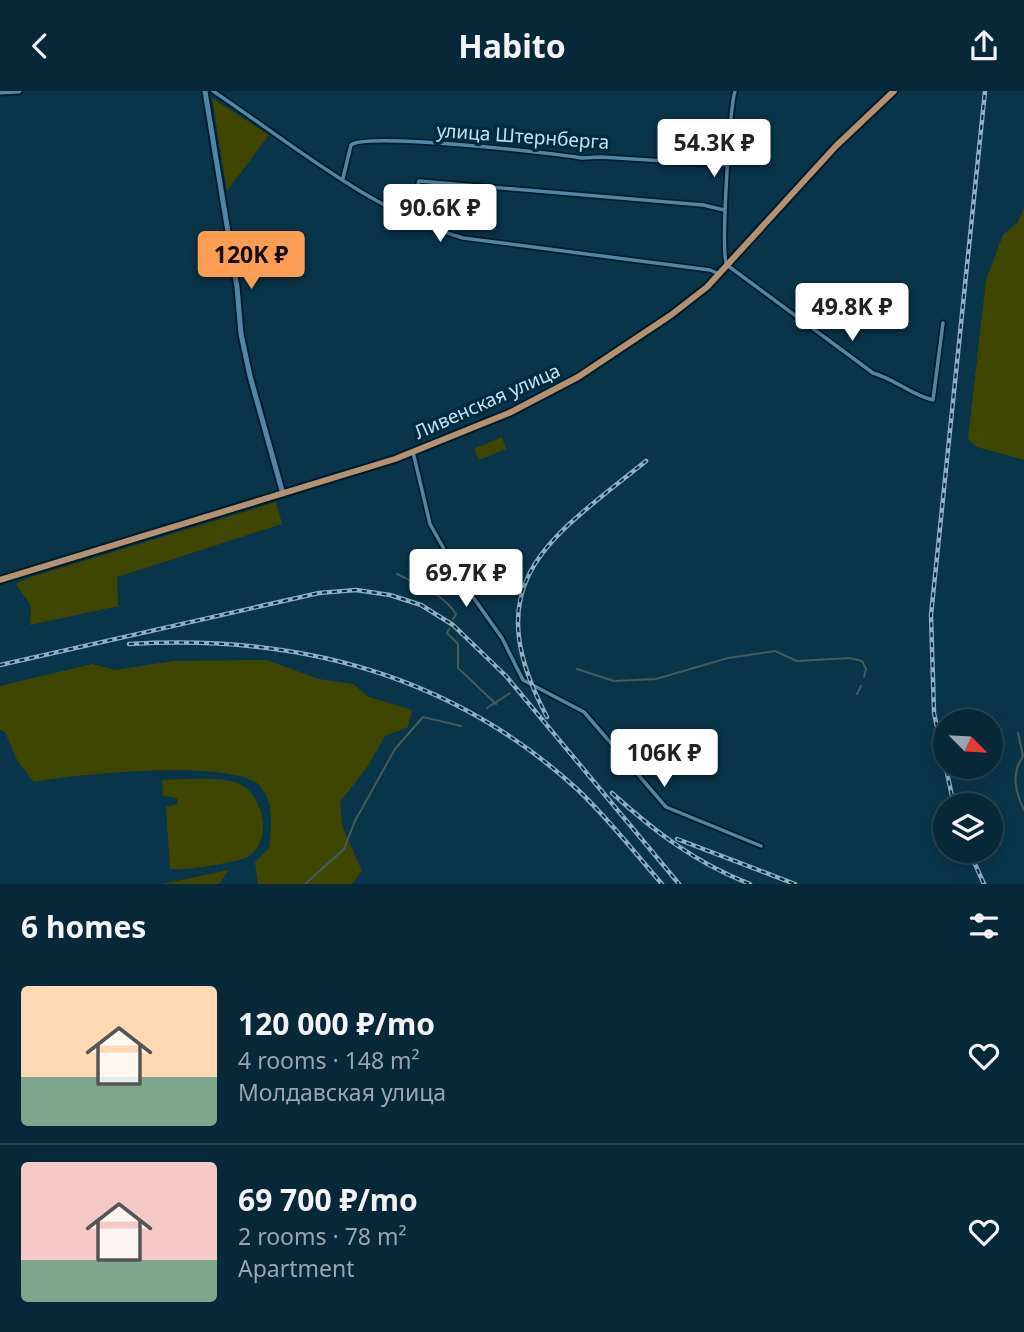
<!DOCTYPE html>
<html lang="en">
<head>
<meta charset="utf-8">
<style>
	body { margin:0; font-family:"Noto Sans",sans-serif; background:#153443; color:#f1f3f6; height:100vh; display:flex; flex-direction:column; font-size:26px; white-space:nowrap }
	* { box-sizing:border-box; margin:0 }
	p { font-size:23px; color:#98a6ae }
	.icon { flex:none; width:38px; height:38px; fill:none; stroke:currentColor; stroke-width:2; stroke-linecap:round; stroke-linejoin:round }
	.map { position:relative; height:793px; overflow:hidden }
	.drawer { display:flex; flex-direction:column; background:#072838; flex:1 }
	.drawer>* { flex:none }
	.needle { width:46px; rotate:114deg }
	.tools { position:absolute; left:933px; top:618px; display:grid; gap:14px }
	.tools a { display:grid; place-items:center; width:70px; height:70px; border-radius:50%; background:#072838; box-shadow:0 4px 18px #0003,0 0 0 2px #284453; font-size:35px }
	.price { position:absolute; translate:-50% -60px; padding:0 16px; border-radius:7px; background:#fff; color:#222; font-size:23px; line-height:46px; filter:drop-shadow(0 2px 4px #0008) }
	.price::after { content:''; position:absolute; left:50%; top:42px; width:21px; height:16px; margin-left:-10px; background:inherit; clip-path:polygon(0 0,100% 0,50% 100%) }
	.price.on { background:#fd9d54; color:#111 }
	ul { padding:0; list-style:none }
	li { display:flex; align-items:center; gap:21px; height:175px; padding:0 21px }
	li+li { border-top:2px solid #284453 }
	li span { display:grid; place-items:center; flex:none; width:196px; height:140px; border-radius:7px; color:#555 }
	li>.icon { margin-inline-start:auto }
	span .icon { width:84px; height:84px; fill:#fffc; stroke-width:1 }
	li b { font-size:30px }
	h2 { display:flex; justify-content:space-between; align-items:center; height:84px; padding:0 21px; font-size:30px }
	header { display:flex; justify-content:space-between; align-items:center; height:91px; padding:0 21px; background:#072838; font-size:32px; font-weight:700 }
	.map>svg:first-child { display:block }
	.green { fill:#3f4600 }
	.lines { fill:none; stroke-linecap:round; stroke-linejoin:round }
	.stream { stroke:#455c5d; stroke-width:2 }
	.minor-casing { stroke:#001b2a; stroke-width:7 }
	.tertiary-casing { stroke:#001b2a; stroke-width:9 }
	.primary-casing { stroke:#001b2a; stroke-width:10 }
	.minor { stroke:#5187a6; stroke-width:3.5 }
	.tertiary { stroke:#5187a6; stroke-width:5 }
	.primary { stroke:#b59171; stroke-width:6 }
	.rail-casing { stroke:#8eaec1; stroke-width:4.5 }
	.rail { stroke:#002b40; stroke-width:2; stroke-dasharray:5; stroke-linecap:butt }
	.labels { text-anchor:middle; stroke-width:7; stroke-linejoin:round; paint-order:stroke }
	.street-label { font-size:19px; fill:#c4e0f1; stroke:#002b40 }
</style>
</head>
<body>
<header><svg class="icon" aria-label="back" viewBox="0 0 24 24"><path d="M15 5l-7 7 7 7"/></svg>Habito<svg class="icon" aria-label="share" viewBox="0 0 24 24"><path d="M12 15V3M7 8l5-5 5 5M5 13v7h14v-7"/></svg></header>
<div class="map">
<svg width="1024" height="793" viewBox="0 0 1024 793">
	<rect width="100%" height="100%" fill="#09354b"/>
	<path class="green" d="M212 7 269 44 227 100Z
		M1024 117V369L977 356 968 348 986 189 1003 144 1018 131Z
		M502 346 506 358 479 369 474 358Z
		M276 411 282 433 117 486 118 515 30 534 31 515 16 493 28 487Z
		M267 569 318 588 353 593 369 606 412 619 408 636 385 645 368 675 340 711 342 734 362 780 352 793H258L255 771 269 757C271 738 275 712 260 695 236 667 72 683 34 691L18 671 5 641 0 639V595L92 573 115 579 174 570Z
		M162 689C184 689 216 685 237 692 264 702 275 753 245 767 233 772 183 780 170 778L166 716 178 713 177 707 163 705Z
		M229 779 219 793H162Z"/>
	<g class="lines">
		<path class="stream" d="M397 483C419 494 442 502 456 523L453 528
			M449 538 447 542 458 553V577L496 613
			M577 578 614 590 656 588 728 567 775 560 797 570 850 567 862 570 866 578 864 586
			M857 603 861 595
			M487 617 510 602
			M1018 642 1023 665C1011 683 1015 700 1024 719
			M305 793 344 758 355 730 395 658 423 626 461 635"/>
		<g class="minor-casing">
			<path id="minor" d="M213 0C292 53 371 120 463 147L710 179 719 183
				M735 0C730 17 720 163 727 174L873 282C895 288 911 304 933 309L943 232
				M343 87 351 54C365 41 553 62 582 67L601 66 728 74
				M409 128 419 90 703 114 724 119
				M413 361 430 433 463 492 502 547 523 589 584 621 666 716 761 755"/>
		</g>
		<g class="tertiary-casing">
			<path id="tertiary" d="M205 0 237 196 241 243 250 285 283 403
				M0 1 19 0"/>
		</g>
		<g class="primary-casing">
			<path id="primary" d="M0 489 395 368 509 322 578 286 671 224 707 196 836 55 894 0"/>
		</g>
		<use href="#minor" class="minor"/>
		<use href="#tertiary" class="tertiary"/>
		<use href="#primary" class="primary"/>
		<g class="rail-casing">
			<path id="rail" d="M129 553C296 543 451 583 577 698 608 727 634 761 662 793
				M0 574 319 502 356 499 390 504 421 514 453 534 506 585 679 793
				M547 626C475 490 548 449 646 370
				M612 702C655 741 696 772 750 793
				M954 714 934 622 931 524 985 0
				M677 748 795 793
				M969 760 984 793"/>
		</g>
		<use href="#rail" class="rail"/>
	</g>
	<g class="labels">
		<g class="street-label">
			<text transform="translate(523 45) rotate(4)" y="7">улица Штернберга</text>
			<text transform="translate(487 310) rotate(-24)" y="7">Ливенская улица</text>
		</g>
	</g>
</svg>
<div class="tools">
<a><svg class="needle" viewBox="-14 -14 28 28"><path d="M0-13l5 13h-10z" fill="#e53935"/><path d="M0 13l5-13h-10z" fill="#98a6ae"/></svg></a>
<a><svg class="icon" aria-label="layers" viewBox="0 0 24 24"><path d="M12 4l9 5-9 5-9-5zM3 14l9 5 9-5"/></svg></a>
</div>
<b class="price" style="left:714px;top:88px">54.3K ₽</b>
<b class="price" style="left:440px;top:153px">90.6K ₽</b>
<b class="price on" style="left:251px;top:200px">120K ₽</b>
<b class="price" style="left:852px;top:252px">49.8K ₽</b>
<b class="price" style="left:466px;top:518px">69.7K ₽</b>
<b class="price" style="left:664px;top:698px">106K ₽</b>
</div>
<section class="drawer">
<h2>6 homes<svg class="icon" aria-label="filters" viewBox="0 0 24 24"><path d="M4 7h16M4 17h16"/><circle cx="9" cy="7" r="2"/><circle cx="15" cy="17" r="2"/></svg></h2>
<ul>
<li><span style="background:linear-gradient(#ffd9b3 65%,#7fa58c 0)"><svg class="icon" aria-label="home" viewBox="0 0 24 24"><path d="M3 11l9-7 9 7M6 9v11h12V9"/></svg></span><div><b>120 000 ₽/mo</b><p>4 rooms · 148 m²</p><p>Молдавская улица</p></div><svg class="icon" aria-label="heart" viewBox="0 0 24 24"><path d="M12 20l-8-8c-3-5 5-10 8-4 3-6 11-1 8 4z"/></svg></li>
<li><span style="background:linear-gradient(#f6c9c9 70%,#7fa58c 0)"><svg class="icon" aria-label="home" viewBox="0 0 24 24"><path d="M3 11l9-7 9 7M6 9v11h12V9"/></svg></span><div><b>69 700 ₽/mo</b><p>2 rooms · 78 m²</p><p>Apartment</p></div><svg class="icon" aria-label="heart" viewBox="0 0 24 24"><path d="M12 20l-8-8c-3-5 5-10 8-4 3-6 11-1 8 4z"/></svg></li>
</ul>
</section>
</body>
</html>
